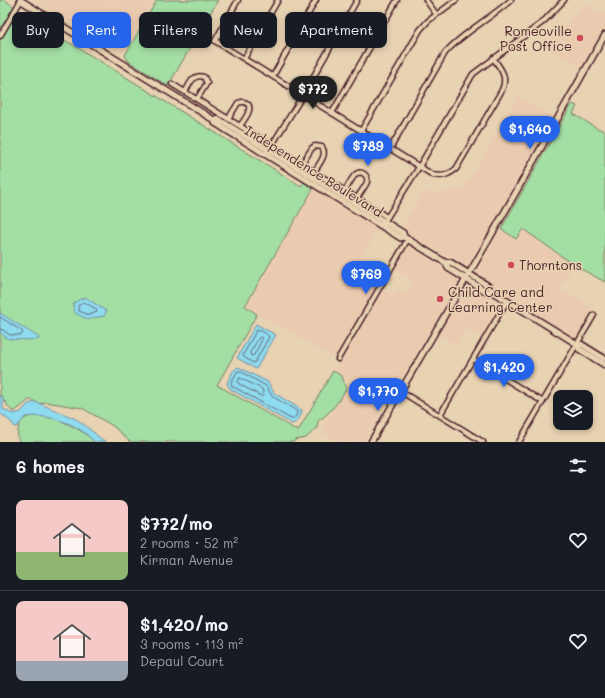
<!DOCTYPE html>
<html lang="en">
<head>
<meta charset="utf-8">
<style>
	body { margin:0; font-family:Mali,sans-serif; background:#20242c; color:#f1f3f6; height:100vh; display:flex; flex-direction:column; font-size:15px; white-space:nowrap }
	* { box-sizing:border-box; margin:0 }
	p { font-size:13px; color:#9ea1a6 }
	.icon { flex:none; width:22px; height:22px; fill:none; stroke:currentColor; stroke-width:2; stroke-linecap:round; stroke-linejoin:round }
	.map { position:relative; height:442px; overflow:hidden }
	.drawer { display:flex; flex-direction:column; background:#171b24; flex:1 }
	.drawer>* { flex:none }
	.top-card { position:absolute; left:12px; top:12px; width:400px; height:36px; display:flex; gap:8px }
	.controls { position:absolute; left:553px; top:390px; display:grid; gap:8px }
	.controls a { display:grid; place-items:center; width:40px; height:40px; border-radius:8px; background:#171b24; box-shadow:0 2px 6px #0003; font-size:20px }
	.price { position:absolute; translate:-50% -34px; padding:0 9px; border-radius:14px; background:#2563eb; color:#fff; font-size:13px; line-height:26px; filter:drop-shadow(0 1px 2px #0008) }
	.price::after { content:''; position:absolute; left:50%; top:24px; width:12px; height:9px; margin-left:-6px; background:inherit; clip-path:polygon(0 0,100% 0,50% 100%) }
	.price.selected { background:#222; color:#fff }
	ul { padding:0; list-style:none }
	li { display:flex; align-items:center; gap:12px; height:100px; padding:0 16px }
	li+li { border-top:1px solid #363941 }
	li span { display:grid; place-items:center; flex:none; width:112px; height:80px; border-radius:8px; color:#555 }
	li>.icon { margin-inline-start:auto }
	span .icon { width:48px; height:48px; fill:#fffc; stroke-width:1 }
	li b { font-size:17px }
	h2 { display:flex; justify-content:space-between; align-items:center; height:48px; padding:0 16px; font-size:17px }
	.chip { padding:0 14px; border-radius:8px; background:#171b24; box-shadow:0 2px 6px #0003; font-size:14px; line-height:36px }
	.chip.selected { background:#2563eb; color:#fff }
	.map>svg:first-child { display:block }
	.built { fill:#ebcbb0 }
	.green { fill:#a3dea3; stroke:#767e67 }
	.water { fill:#8edaef; stroke:#738fa1 }
	.lines { fill:none; stroke-linecap:round; stroke-linejoin:round }
	.shore { stroke:#656a79; stroke-width:1 }
	.minor-casing { stroke:#4a1f2b; stroke-width:7 }
	.major-casing { stroke:#4a1f2b; stroke-width:8 }
	.minor { stroke:#e7d2b1; stroke-width:4 }
	.major { stroke:#e7d2b1; stroke-width:5 }
	.poi-dot { fill:#d1495b; stroke:#e7d2b1; stroke-width:1.5 }
	.labels { text-anchor:middle; stroke-width:3; stroke-linejoin:round; paint-order:stroke }
	.poi-label { font-size:13px; fill:#4a1f2b; stroke:#e7d2b1; text-anchor:start }
	.street-label { font-size:13px; fill:#4a1f2b; stroke:#e7d2b1 }
</style>
</head>
<body>
<div class="map">
<svg width="605" height="442" viewBox="0 0 605 442">
	<rect width="100%" height="100%" fill="#e7d2b1"/>
	<filter id="ink" filterUnits="userSpaceOnUse"><feTurbulence type="fractalNoise" baseFrequency=".025" numOctaves="2"/><feDisplacementMap in="SourceGraphic" scale="8" xChannelSelector="R" yChannelSelector="G"/><feConvolveMatrix kernelMatrix="1 2 1 2 8 2 1 2 1" color-interpolation-filters="sRGB"/></filter>
	<g filter="url(#ink)">
		<path class="built" d="M35 0H154L122 53Z
			M584 3 605 15V27L582 67 542 46 568 24Z
			M518 96 553 117 467 269 401 229 425 191 436 193 458 191 472 177Z
			M313 189 378 228 353 273 394 297 399 291 404 295 413 280 393 268 407 244 462 278 363 442H340L321 431 351 381 333 371 339 361 245 306Z
			M501 229 515 239 522 229 574 265 559 288 595 310 577 339 478 279 475 276 476 271Z
			M468 283 506 306 486 340 466 328 456 345 439 334Z"/>
		<path class="green" d="M0 0H5L36 23 100 61 301 186 304 182 313 189 245 306 257 314 217 385 298 431 333 371 342 376 346 389C339 402 330 413 318 421L317 428 306 438 295 440 294 442H130L113 426 82 408 46 402 39 404 34 402 33 400H29L14 412 8 407 6 402 3 401 2 396H0Z
			M157 0H218L168 86 128 61 125 55Z
			M572 104 577 106 573 114C584 119 593 128 605 131V282L574 265 523 229 516 239 501 229Z
			M31 416C35 416 39 415 43 416 59 418 84 430 94 442H20L18 440C17 429 18 419 31 416Z"/>
		<path class="water" d="M85 297 106 311V313L104 316 92 318 89 320 75 313 73 305 75 302Z
			M0 313 38 337 39 339C37 340 12 340 9 339 6 338 4 336 1 333H0Z
			M256 324 276 335 256 369 237 358Z
			M238 367 268 382 274 393 302 410C302 415 297 423 292 424L230 389 227 383 233 371Z
			M0 396 3 397V409L13 414 21 412 28 404 36 402 76 419 87 427 100 438 106 442H94C80 424 47 413 25 417L18 426 15 427 11 422 0 413Z"/>
		<g class="lines">
			<path class="shore" d="M84 302 96 309 97 312 89 315 79 311 78 306Z
				M0 317 22 331 23 333 21 335H10L3 330 0 329
				M257 330C261 330 268 334 269 337L255 362 253 363 244 357 243 356Z
				M260 337 262 338V340L254 355 251 356 250 353Z
				M238 371H240L266 386 272 396 297 411V413L294 419H291L232 386 231 383Z
				M240 378 262 389 264 396H261L239 384 238 382Z"/>
			<g class="minor-casing">
				<path id="minor" d="M238 0 215 41 433 175C443 177 448 175 456 169L502 90C508 77 501 69 493 58
					M426 0 436 14
					M0 36 21 0
					M244 59 278 0
					M273 76 316 0
					M172 84 387 217
					M185 92C190 84 193 73 204 77L207 83 197 99
					M332 113 397 0
					M228 119 238 103C241 102 245 101 248 104 253 110 243 121 240 126
					M361 131 420 30 428 21 456 0
					M390 149 445 53C461 34 491 18 511 0
					M267 153 303 95 357 0
					M302 164 312 148 315 146 322 147C328 155 318 165 314 172
					M345 191C348 186 351 179 355 175 360 169 369 175 367 182 365 187 360 193 357 198
					M383 224 419 167 473 74 543 22 564 0
					M338 359 408 239
					M473 359 543 402
					M400 391 483 442
					M440 415 507 301
					M519 442 594 315"/>
			</g>
			<g class="major-casing">
				<path id="major" d="M20 0 214 120 215 123 226 130 401 238 404 237
					M214 120 218 119 403 233 404 237 446 263 448 268 487 292 491 291 577 344H581L605 359
					M446 263 450 262 490 287 491 291
					M577 344 579 349 605 365
					M371 442 495 229 605 35"/>
			</g>
			<use href="#minor" class="minor"/>
			<use href="#major" class="major"/>
		</g>
	</g>
	<g class="poi-dot">
		<circle cx="580" cy="38" r="4"/>
		<circle cx="511" cy="265" r="4"/>
		<circle cx="440" cy="299" r="4"/>
	</g>
	<g class="labels">
		<g class="poi-label">
			<text x="572" y="36" text-anchor="end">Romeoville<tspan x="572" dy="15">Post Office</tspan></text>
			<text x="519" y="270">Thorntons</text>
			<text x="448" y="297">Child Care and<tspan x="448" dy="15">Learning Center</tspan></text>
		</g>
		<g class="street-label">
			<text transform="translate(314 171) rotate(32)" y="5">Independence Boulevard</text>
		</g>
	</g>
</svg>
<div class="controls">
<a><svg class="icon" aria-label="layers" viewBox="0 0 24 24"><path d="M12 4l9 5-9 5-9-5zM3 14l9 5 9-5"/></svg></a>
</div>
<b class="price selected" style="left:313px;top:110px">$772</b>
<b class="price" style="left:530px;top:150px">$1,640</b>
<b class="price" style="left:368px;top:167px">$789</b>
<b class="price" style="left:366px;top:295px">$769</b>
<b class="price" style="left:504px;top:388px">$1,420</b>
<b class="price" style="left:378px;top:412px">$1,770</b>
<div class="top-card">
<a class="chip">Buy</a>
<a class="chip selected">Rent</a>
<a class="chip">Filters</a>
<a class="chip">New</a>
<a class="chip">Apartment</a>
</div>
</div>
<section class="drawer">
<h2>6 homes<svg class="icon" aria-label="filters" viewBox="0 0 24 24"><path d="M4 7h16M4 17h16"/><circle cx="9" cy="7" r="2"/><circle cx="15" cy="17" r="2"/></svg></h2>
<ul>
<li><span style="background:linear-gradient(#f6c9c9 65%,#8fb573 0)"><svg class="icon" aria-label="home" viewBox="0 0 24 24"><path d="M3 11l9-7 9 7M6 9v11h12V9"/></svg></span><div><b>$772/mo</b><p>2 rooms · 52 m²</p><p>Kirman Avenue</p></div><svg class="icon" aria-label="heart" viewBox="0 0 24 24"><path d="M12 20l-8-8c-3-5 5-10 8-4 3-6 11-1 8 4z"/></svg></li>
<li><span style="background:linear-gradient(#f6c9c9 75%,#9aa5b1 0)"><svg class="icon" aria-label="home" viewBox="0 0 24 24"><path d="M3 11l9-7 9 7M6 9v11h12V9"/></svg></span><div><b>$1,420/mo</b><p>3 rooms · 113 m²</p><p>Depaul Court</p></div><svg class="icon" aria-label="heart" viewBox="0 0 24 24"><path d="M12 20l-8-8c-3-5 5-10 8-4 3-6 11-1 8 4z"/></svg></li>
</ul>
</section>
</body>
</html>
